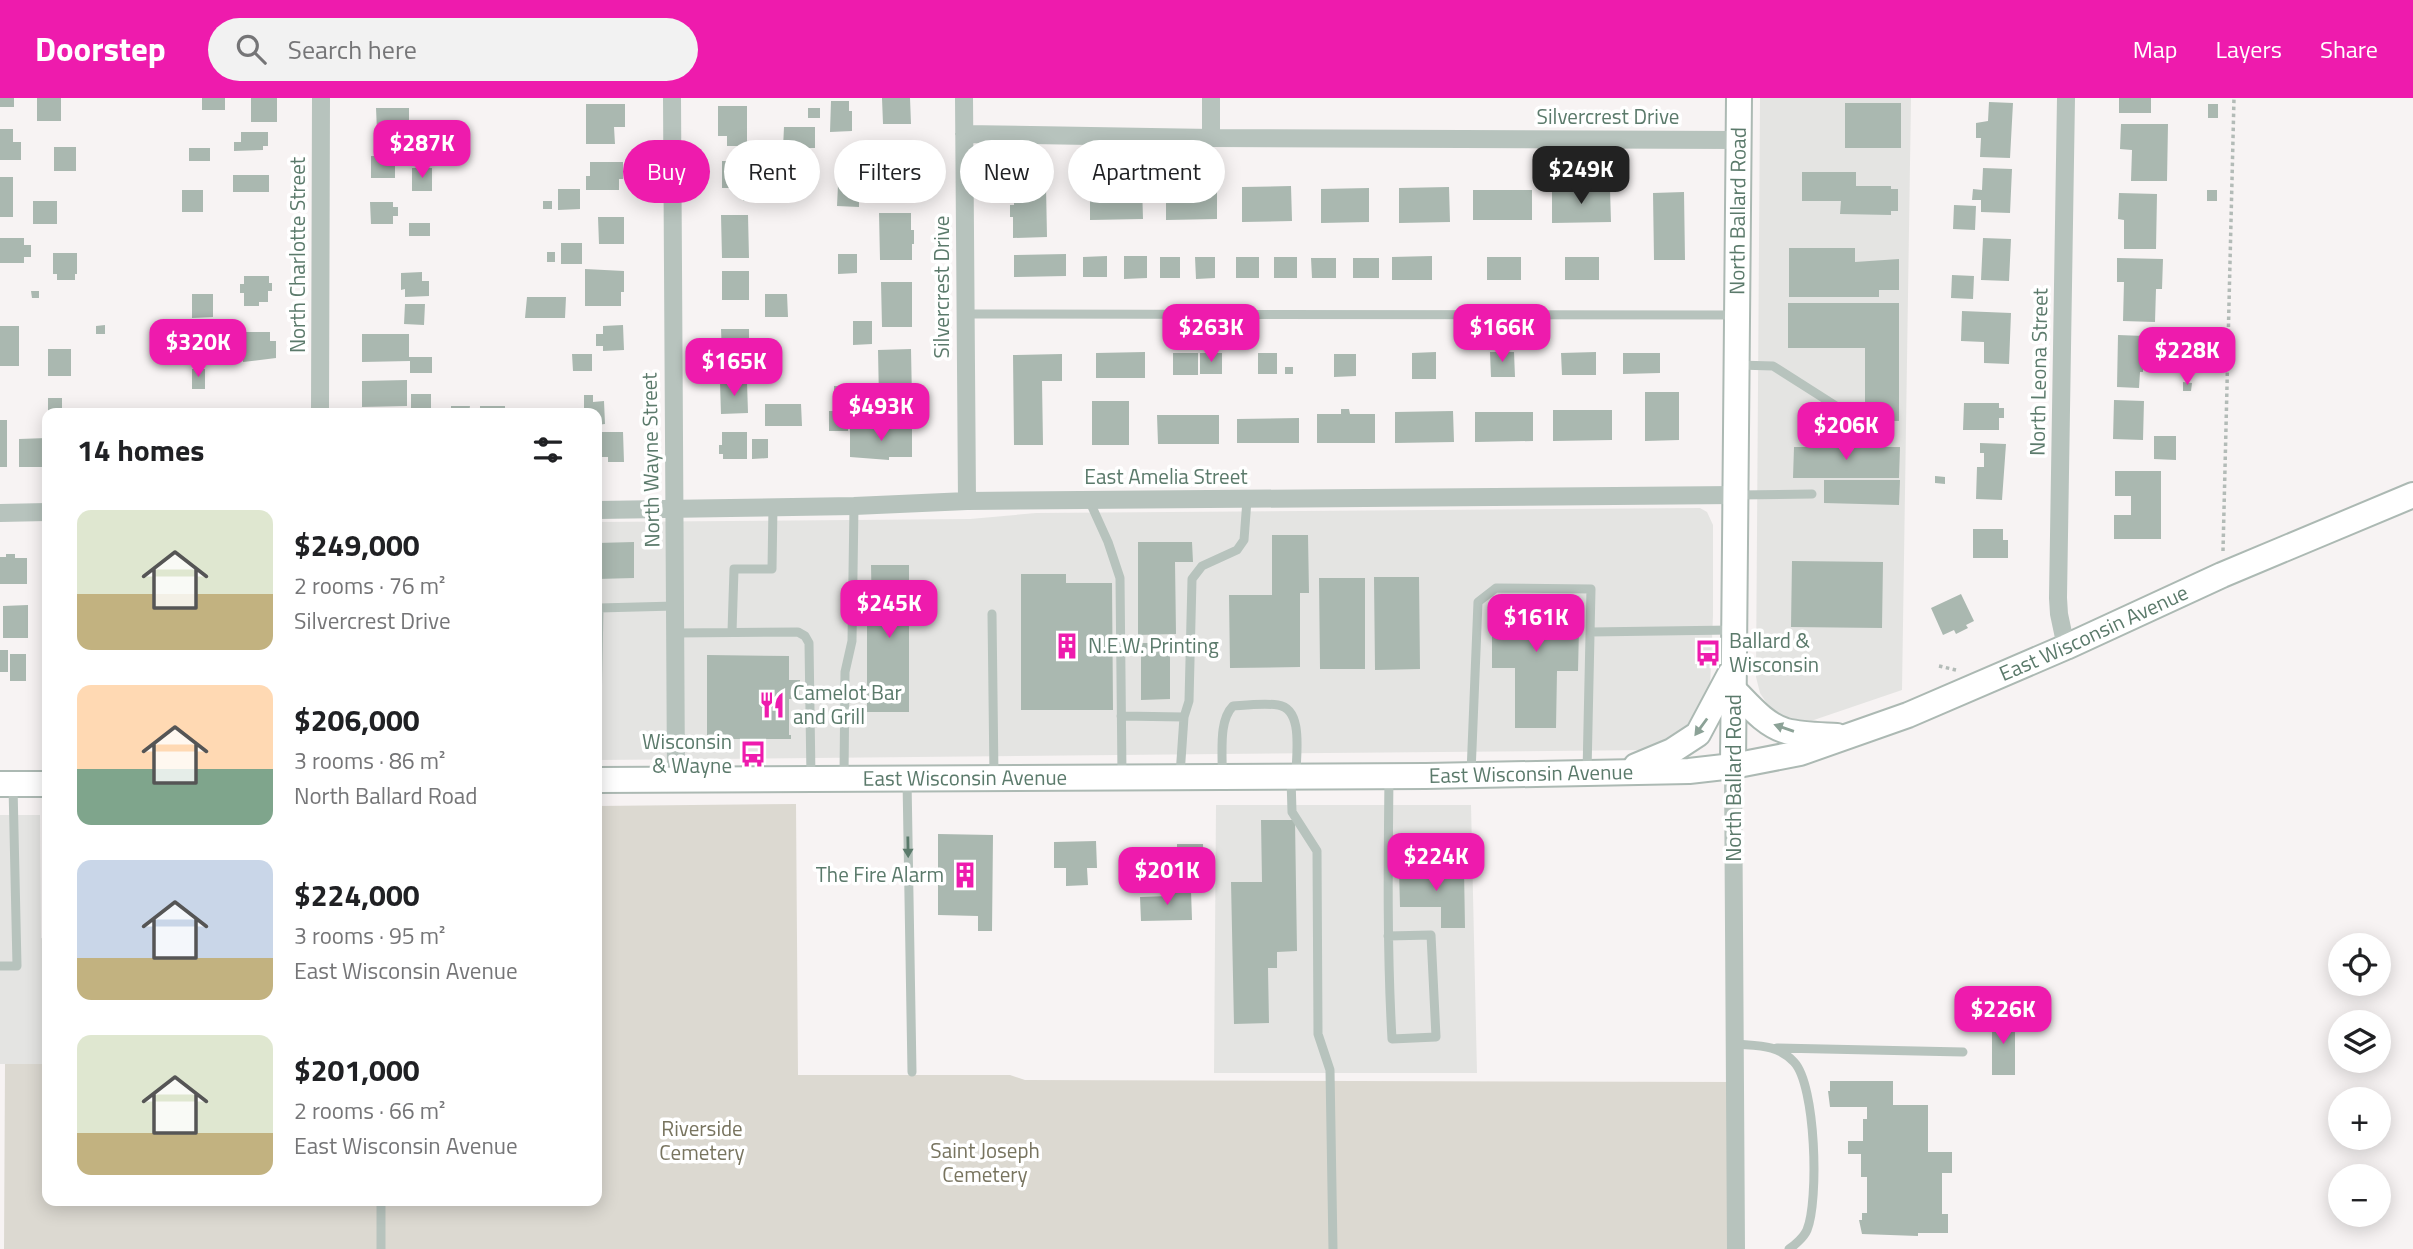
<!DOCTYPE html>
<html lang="en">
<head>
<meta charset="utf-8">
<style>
	body { margin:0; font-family:"Titillium Web",sans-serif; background:#f2f2f2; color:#202124; height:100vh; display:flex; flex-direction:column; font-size:26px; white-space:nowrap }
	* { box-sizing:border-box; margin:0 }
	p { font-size:23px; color:#757577 }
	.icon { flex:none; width:38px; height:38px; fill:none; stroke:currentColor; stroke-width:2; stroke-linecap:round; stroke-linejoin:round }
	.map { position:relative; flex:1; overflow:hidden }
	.sheet { position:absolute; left:42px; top:310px; width:560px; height:798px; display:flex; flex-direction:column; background:#fff; border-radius:14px; box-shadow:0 4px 18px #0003 }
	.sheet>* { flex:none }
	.top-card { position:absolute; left:623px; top:42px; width:665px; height:63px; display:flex; gap:14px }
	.tools { position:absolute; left:2328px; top:835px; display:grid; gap:14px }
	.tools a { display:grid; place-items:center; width:63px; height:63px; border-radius:50%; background:#fff; box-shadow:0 4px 18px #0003; font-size:35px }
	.price { position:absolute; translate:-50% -60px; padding:0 16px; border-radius:14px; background:#ee1bad; color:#fff; font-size:23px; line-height:46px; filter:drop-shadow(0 2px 4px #0008) }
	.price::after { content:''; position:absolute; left:50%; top:42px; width:21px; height:16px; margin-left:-10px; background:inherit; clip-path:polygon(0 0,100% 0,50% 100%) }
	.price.selected { background:#222; color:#fff }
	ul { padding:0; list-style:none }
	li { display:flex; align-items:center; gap:21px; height:175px; padding:0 35px }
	li span { display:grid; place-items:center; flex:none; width:196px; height:140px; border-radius:14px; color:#555 }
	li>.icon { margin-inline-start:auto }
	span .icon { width:84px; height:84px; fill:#fffc; stroke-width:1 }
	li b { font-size:30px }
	h2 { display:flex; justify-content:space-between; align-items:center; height:84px; padding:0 35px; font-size:30px }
	.pill { padding:0 24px; border-radius:32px; background:#fff; box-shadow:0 4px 18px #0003; font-size:24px; line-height:63px }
	.pill.selected { background:#ee1bad; color:#fff }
	header { display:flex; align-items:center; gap:42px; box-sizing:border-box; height:98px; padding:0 35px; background:#ee1bad; color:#fff }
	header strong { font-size:33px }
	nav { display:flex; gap:38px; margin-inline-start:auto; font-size:24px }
	.search { width:490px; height:63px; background:#f2f2f2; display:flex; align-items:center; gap:18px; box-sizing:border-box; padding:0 24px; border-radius:38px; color:#757577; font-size:26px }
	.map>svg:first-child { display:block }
	.built { fill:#e4e4e2 }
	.green { fill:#dcd9d1 }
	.building { fill:#aab8b0 }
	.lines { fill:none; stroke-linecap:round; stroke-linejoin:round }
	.secondary-casing { stroke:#acb9b3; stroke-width:28 }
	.path { stroke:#b3bbb7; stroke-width:3.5; stroke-dasharray:3.5 3.5; stroke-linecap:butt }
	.service { stroke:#b7c3bd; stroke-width:9 }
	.minor { stroke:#b7c3bd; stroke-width:18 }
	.secondary { stroke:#fff; stroke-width:24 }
	.oneway { fill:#8ca297 }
	.oneway2 { fill:#5b7a6b }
	.labels { text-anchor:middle; stroke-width:7; stroke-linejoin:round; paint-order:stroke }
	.street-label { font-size:21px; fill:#5b7a6b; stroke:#fff }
	.poi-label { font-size:21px; fill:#5b7a6b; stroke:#fff; text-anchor:start }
	.park-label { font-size:21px; fill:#78745f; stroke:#fff }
</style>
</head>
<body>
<header>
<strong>Doorstep</strong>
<div class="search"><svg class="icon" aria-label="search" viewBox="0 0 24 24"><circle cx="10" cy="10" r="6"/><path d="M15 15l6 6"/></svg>Search here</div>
<nav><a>Map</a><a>Layers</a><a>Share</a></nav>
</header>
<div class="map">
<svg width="2413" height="1151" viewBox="0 0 2413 1151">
	<rect width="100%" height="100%" fill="#f7f3f3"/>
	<path class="built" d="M1760 0H1911L1902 592 1808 624 1788 621 1770 610 1760 595 1756 579Z
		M1700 410 1707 414 1713 427V517L1710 590 1693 628 1649 652 597 662V424L970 421 1036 415Z
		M1216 707H1471L1477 975H1214Z
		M0 717H40L41 840 47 841V966H0Z"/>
	<path class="green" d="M796 706 798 977H1010L1025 982 1735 984 1736 1151H4L5 966H47V1102H597V708Z"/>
	<path class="building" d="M0 0H14V9H0Z
		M37 0H61V23H37Z
		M202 0H225V12H202Z
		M251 0H277V24H251Z
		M882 0H910L911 26H883Z
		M2119 0H2151V15H2119Z
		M831 3H849V13H852V33L830 34Z
		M1989 4 2013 5 2010 60 1980 59 1981 40H1976V25L1988 23Z
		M1845 5H1901V50H1845Z
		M586 6H625V29H614L615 46H586Z
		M2208 6H2218V20H2208Z
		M718 8H747V48H727V38H718Z
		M376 10H409V33H377Z
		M808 10H820V20H808Z
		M2121 26H2168L2167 83H2131L2132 52 2120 51Z
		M784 29H815V50H783Z
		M0 31H13V44H21V62H0Z
		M241 34H268V48H263V52L234 53V44H241Z
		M427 34H450V48H427Z
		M911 42 912 99H879V43Z
		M54 49H76V73H54Z
		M189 50H210V63H189Z
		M371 58H395V80H371Z
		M722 63H747V90H722Z
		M590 64H623V81H619V92H586V78H590Z
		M412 70H432V93H412Z
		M1983 70 2012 71 2010 115 1981 114V102H1972L1973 91 1982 92Z
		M1802 74H1856V88H1891V91H1898V113H1891V117L1840 116 1841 103H1802Z
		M233 77H269V94H233Z
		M0 79H13V119H0Z
		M838 87 859 88V109L837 108Z
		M1142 87 1143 121 1090 122V88Z
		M1014 88H1046L1047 139 1013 140V119H1010V107H1014Z
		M1291 88 1292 123 1242 124V89Z
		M1217 89V121L1166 122V90Z
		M1449 89 1450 124 1399 125V90Z
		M756 90H776V92H783V102L743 103V92H756Z
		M1369 90V124L1321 125V91Z
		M558 91H580V111L558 112Z
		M1610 91 1611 124 1552 125V92Z
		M182 92H203V114H182Z
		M1473 92H1532V122H1473Z
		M2207 92H2217V103H2207Z
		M1684 94 1685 162H1654L1653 95Z
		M2119 95 2157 96 2156 151H2124V122L2118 121Z
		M33 103H57V126H33Z
		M543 103H552V111H543Z
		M370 104H393V109H398V118H393V126H371Z
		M1954 107 1976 108 1975 132 1953 131Z
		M879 115H911V132H914V146H912V162H880Z
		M721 117H748L749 160H722Z
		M598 119H624V146H599Z
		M409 125H430V138H409Z
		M0 140H24V147H31V159H24V165H0Z
		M1983 140 2011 141 2009 183 1981 182Z
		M561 145H582V166H561Z
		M1789 150H1855V164L1899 161V192H1879V199H1789Z
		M547 154H555V164H547Z
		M53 155H77V176H75V182H57V176H53Z
		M838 156H857V175L838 176Z
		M1066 156V178L1014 179V157Z
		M1107 158V179H1083V159Z
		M1124 158H1147V180L1124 181Z
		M1432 158V182H1392V159Z
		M1160 159H1180V180H1160Z
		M1195 159H1215V180L1196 181Z
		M1236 159H1259V180H1236Z
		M1274 159H1297V180H1274Z
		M1487 159H1521V182H1487Z
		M1565 159H1599V182H1565Z
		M1311 160H1336V180H1312Z
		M1353 160H1379V180H1353Z
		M2117 160 2163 161 2162 191H2156L2155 224 2123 223 2124 184H2117Z
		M585 171 624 173V194H621V208H585Z
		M722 173H749V202H722Z
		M422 174V183H429V198L405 199V191L401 192V175Z
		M1952 177 1974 178 1973 201 1951 200Z
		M244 178H269V185H272V193H268V204H259V208H244V195H240V186H244Z
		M881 184H912V229H882Z
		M31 193H39V200H32Z
		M192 196H213V219L192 220Z
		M765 196H787L788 219H765Z
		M527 199H566L565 220H525Z
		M1788 205H1899V323H1865V250H1788Z
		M405 206H425L424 227 404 226Z
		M1962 213 2011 215 2009 266 1984 265V244L1961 243Z
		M853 223H872V246L853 247Z
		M194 224H214V244H194Z
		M105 227V236H96V228Z
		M623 227 624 252 603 253V248H596V236H603V228Z
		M0 228H19V268H0Z
		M721 231H749V257L722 258Z
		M242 234H270V243H276V260L243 264Z
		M362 236H409V259H432V275H410V263L362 264Z
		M2118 237 2144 238 2143 274H2140L2139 290 2117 289Z
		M48 251H71V278H48Z
		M911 251 912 302H879L878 252Z
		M755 254H775V271H755Z
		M1145 254V280H1096V255Z
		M1436 254V281H1412V255Z
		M1490 254H1514L1515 279H1491Z
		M1596 254V277H1562L1561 255Z
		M1173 255H1198V277H1173Z
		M1200 255H1222V276H1200Z
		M1258 255H1277V276H1258Z
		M1623 255H1660V275L1623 276Z
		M572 256H592V273H573Z
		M1062 256V283H1042L1043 347H1014L1013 257Z
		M1334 256H1356V278L1334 279Z
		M1285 269H1293V276H1285Z
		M192 271H205V291H192Z
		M407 282V308L362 309V283Z
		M720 284H747L748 315 721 316Z
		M2183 284 2192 285 2191 293H2183Z
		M834 288H856V309H834Z
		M1645 294H1679V342L1645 343Z
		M411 296H431V315H411Z
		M584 297H593V304L604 303 605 326 597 327V315H584Z
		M48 300H62V315H48Z
		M2114 302 2144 303 2143 342 2113 341Z
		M1092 303H1129V347H1092Z
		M1964 305H1999V310H2004V320H1999V332H1963Z
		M765 306H801L802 328H765Z
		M451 308H470L469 315H451Z
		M480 308H505V315H480Z
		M1341 311H1349L1350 316H1375V345H1317V316H1341Z
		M563 312H580V315H563Z
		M1553 312H1612V342L1553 343Z
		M829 313H848V333H829Z
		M850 313H859V321H851Z
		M1453 313 1454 344 1395 345V314Z
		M1475 314H1533V343L1475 344Z
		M1157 317H1219V346H1158Z
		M1299 320V345H1237V321Z
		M0 322H7V369H0Z
		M850 331H912V359H889V362L850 359Z
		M598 334H623L624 364H608V359H598Z
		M722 334H747V361H723V356H719V347H722Z
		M2154 338H2176V362L2154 361Z
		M47 340V369H19V341Z
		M752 341H768V360L752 361Z
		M1980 345 2006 346 2002 402 1976 401 1977 369H1984V355H1980Z
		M1794 349H1900L1899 380H1793Z
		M2115 373H2161V441H2114V417H2131V398H2115Z
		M1935 378 1945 379V386L1935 385Z
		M1824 382H1900L1899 407 1824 405Z
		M1973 431H2003V442H2008V460H1973Z
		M1272 437H1308L1309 495H1300V569L1230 570 1229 497H1272Z
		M634 444V480L597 481V445Z
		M1138 444H1192L1193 464H1175L1176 536 1138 537Z
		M6 456H15V460H27V486H0V459H6Z
		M1792 463 1883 464 1882 530 1791 529Z
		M871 467H909V614H867V522H872Z
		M1021 476H1066V485H1112L1113 612H1021Z
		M1374 479H1419L1420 571 1375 572Z
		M1319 480H1365V571H1320Z
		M1961 496 1974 523 1966 527 1968 530 1956 536 1954 532 1943 537 1931 510Z
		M1503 498H1568V530H1579L1578 573H1557L1556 630H1515V570H1492V526H1503Z
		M28 507V540H3V508Z
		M1141 545H1170V601L1141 602Z
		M0 552H8V574H0Z
		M10 556H26V583H10Z
		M707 557 789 558V582H800V601H789V637H791V641H707Z
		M1261 722H1295L1297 853 1277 854V870H1268L1269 925 1234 926 1231 784H1262Z
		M938 736 993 737 992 833H978V818L938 817Z
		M1096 743 1097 770H1087L1088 787 1066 788V770H1054V744Z
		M1177 746H1203L1204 770H1177Z
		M1464 771 1465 830H1441V809H1400L1399 772Z
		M1169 792H1191L1192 822 1141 823 1140 799 1169 798Z
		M1992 920H2015V977H1992Z
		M1830 983H1893V1007H1928V1054H1952V1075H1942V1116H1948V1135H1918V1138L1862 1136 1859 1122H1862V1115H1867V1079H1861V1056H1848V1043H1863V1021H1867V1009H1830L1828 993H1830Z"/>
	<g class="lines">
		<g class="secondary-casing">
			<g id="secondary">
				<path d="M1734 592C1749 607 1765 627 1786 633 1802 637 1820 637 1837 638"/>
				<path d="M1636 668 1672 653 1698 636 1730 576"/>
				<path id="s1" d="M1733 668 1739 0"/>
				<path id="s2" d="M597 682 1426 678 1689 673 1733 668 1800 655 1908 617 2066 549 2222 477 2413 397"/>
				<path d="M0 686H47"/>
			</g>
		</g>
		<path class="path" d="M2223 453 2234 0
			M1939 568 1956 572"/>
		<path class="service" d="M964 216 1736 217
			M1738 267 1773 268 1836 308
			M1738 397 1812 396
			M1089 402 1108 444 1120 480 1122 677
			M992 516 994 678
			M732 534 734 471H772L773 408
			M1590 534 1732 532
			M675 535 798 534 805 538 809 545 811 680
			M597 614 599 510 675 508
			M1121 618 1184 619 1189 603 1192 481 1202 468 1237 452 1244 442 1247 402
			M1471 675 1478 504 1496 490 1591 491 1587 674
			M1222 676C1223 656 1218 623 1233 608 1247 607 1264 605 1278 607 1304 611 1296 656 1296 677
			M1180 677 1184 619
			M844 679 845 574 852 543 854 408
			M1291 680 1292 714 1317 753 1318 936 1330 972 1333 1151
			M907 682 912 974
			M1388 838 1431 837 1436 939 1392 941C1387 854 1388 767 1389 679
			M0 868H17L13 688
			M1735 946C1759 948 1777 946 1794 964 1816 987 1819 1103 1807 1132 1804 1139 1795 1147 1789 1151
			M1777 950 1963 954
			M381 1151V1102"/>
		<path class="minor" d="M672 0 676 681
			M964 0 967 403
			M964 36 1211 40 1738 42
			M1211 40V0
			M320 315 321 0
			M597 412 854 408 967 403 1736 397
			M0 415 47 414
			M2066 549 2059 516 2058 500 2066 0
			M1733 668 1736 1151"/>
		<use href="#secondary" class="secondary"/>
	</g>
	<defs><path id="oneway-solid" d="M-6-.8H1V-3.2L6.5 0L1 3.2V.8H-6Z" transform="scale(1.75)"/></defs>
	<g class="oneway">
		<use href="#oneway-solid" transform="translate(1701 629) rotate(126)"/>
		<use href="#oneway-solid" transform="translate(1784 630) rotate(-161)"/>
	</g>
	<use class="oneway2" href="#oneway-solid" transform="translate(908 749) rotate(89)"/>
	<defs>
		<g id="building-bare" transform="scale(2.1)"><path d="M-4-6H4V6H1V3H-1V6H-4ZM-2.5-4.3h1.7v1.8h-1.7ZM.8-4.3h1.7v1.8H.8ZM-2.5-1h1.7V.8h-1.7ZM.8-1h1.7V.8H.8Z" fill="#ee1bad" stroke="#fff" stroke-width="2.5" paint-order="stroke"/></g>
		<g id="bus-bare" transform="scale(2.1)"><path d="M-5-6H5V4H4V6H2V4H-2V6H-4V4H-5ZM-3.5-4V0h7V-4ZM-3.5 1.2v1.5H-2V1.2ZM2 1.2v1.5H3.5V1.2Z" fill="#ee1bad" stroke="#fff" stroke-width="2.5" paint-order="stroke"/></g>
		<g id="restaurant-bare" transform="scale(2.1)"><path d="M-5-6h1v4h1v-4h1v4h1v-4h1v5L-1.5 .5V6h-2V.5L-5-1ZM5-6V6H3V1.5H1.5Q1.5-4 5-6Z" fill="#ee1bad" stroke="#fff" stroke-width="2.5" paint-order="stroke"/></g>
	</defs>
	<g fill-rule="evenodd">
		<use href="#building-bare" x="1067" y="548"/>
		<use href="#bus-bare" x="1708" y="555"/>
		<use href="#restaurant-bare" x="772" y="607"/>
		<use href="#bus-bare" x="753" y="656"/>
		<use href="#building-bare" x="965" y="777"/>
	</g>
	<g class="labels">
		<g class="street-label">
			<text x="1608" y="26">Silvercrest Drive</text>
			<text dy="7" stroke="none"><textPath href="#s1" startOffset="555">North Ballard Road</textPath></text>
			<text transform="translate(298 157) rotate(-90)" y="7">North Charlotte Street</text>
			<text transform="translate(942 189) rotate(-90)" y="7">Silvercrest Drive</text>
			<text transform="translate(2039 274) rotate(-89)" y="7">North Leona Street</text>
			<text transform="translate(651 362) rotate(-91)" y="7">North Wayne Street</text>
			<text x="1166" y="386">East Amelia Street</text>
			<text dy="7" stroke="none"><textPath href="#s2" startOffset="1522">East Wisconsin Avenue</textPath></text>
			<text dy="7" stroke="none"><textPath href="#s2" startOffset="934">East Wisconsin Avenue</textPath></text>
			<text dy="7" stroke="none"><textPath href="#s2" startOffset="368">East Wisconsin Avenue</textPath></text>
			<text transform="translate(1734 680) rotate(-90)" y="7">North Ballard Road</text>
		</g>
		<g class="poi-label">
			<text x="1729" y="550">Ballard &amp;<tspan x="1729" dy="24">Wisconsin</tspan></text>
			<text x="1088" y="555">N.E.W. Printing</text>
			<text x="793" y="602">Camelot Bar<tspan x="793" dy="24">and Grill</tspan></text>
			<text x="732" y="651" text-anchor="end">Wisconsin<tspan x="732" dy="24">&amp; Wayne</tspan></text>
			<text x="944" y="784" text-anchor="end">The Fire Alarm</text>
		</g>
		<g class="park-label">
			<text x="702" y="1038">Riverside<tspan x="702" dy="24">Cemetery</tspan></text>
			<text x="985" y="1060">Saint Joseph<tspan x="985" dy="24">Cemetery</tspan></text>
		</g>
	</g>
</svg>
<div class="tools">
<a><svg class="icon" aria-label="locate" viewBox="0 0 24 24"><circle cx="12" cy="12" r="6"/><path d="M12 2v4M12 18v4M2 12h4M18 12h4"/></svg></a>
<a><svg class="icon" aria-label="layers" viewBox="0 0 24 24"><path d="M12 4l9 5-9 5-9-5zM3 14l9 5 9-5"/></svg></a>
<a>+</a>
<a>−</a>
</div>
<b class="price" style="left:422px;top:82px">$287K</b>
<b class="price selected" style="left:1581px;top:108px">$249K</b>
<b class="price" style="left:1211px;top:266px">$263K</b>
<b class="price" style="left:1502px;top:266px">$166K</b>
<b class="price" style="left:198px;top:281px">$320K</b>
<b class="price" style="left:2187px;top:289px">$228K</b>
<b class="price" style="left:734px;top:300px">$165K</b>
<b class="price" style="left:881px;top:345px">$493K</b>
<b class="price" style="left:1846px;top:364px">$206K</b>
<b class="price" style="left:889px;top:542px">$245K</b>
<b class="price" style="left:1536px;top:556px">$161K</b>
<b class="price" style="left:1436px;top:795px">$224K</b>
<b class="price" style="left:1167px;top:809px">$201K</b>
<b class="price" style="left:2003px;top:948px">$226K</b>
<div class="top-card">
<a class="pill selected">Buy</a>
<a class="pill">Rent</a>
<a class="pill">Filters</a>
<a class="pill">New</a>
<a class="pill">Apartment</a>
</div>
<section class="sheet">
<h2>14 homes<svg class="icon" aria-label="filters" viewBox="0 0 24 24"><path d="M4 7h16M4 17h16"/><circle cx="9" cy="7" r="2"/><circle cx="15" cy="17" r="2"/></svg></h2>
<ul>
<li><span style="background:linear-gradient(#dfe7d0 60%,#c2b280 0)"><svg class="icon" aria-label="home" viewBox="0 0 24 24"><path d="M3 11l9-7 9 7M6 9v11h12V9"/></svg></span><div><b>$249,000</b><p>2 rooms · 76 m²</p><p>Silvercrest Drive</p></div></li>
<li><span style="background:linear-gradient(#ffd9b3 60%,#7fa58c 0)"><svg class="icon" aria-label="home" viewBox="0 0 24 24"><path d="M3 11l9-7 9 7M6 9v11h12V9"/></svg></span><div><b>$206,000</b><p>3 rooms · 86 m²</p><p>North Ballard Road</p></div></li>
<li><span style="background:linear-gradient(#c9d6e8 70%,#c2b280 0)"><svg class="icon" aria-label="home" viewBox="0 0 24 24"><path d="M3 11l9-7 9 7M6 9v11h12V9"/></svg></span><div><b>$224,000</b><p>3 rooms · 95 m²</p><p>East Wisconsin Avenue</p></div></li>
<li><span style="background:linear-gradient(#dfe7d0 70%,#c2b280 0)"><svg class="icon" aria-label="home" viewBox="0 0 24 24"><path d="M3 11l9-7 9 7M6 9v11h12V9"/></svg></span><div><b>$201,000</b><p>2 rooms · 66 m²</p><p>East Wisconsin Avenue</p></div></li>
</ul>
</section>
</div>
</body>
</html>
